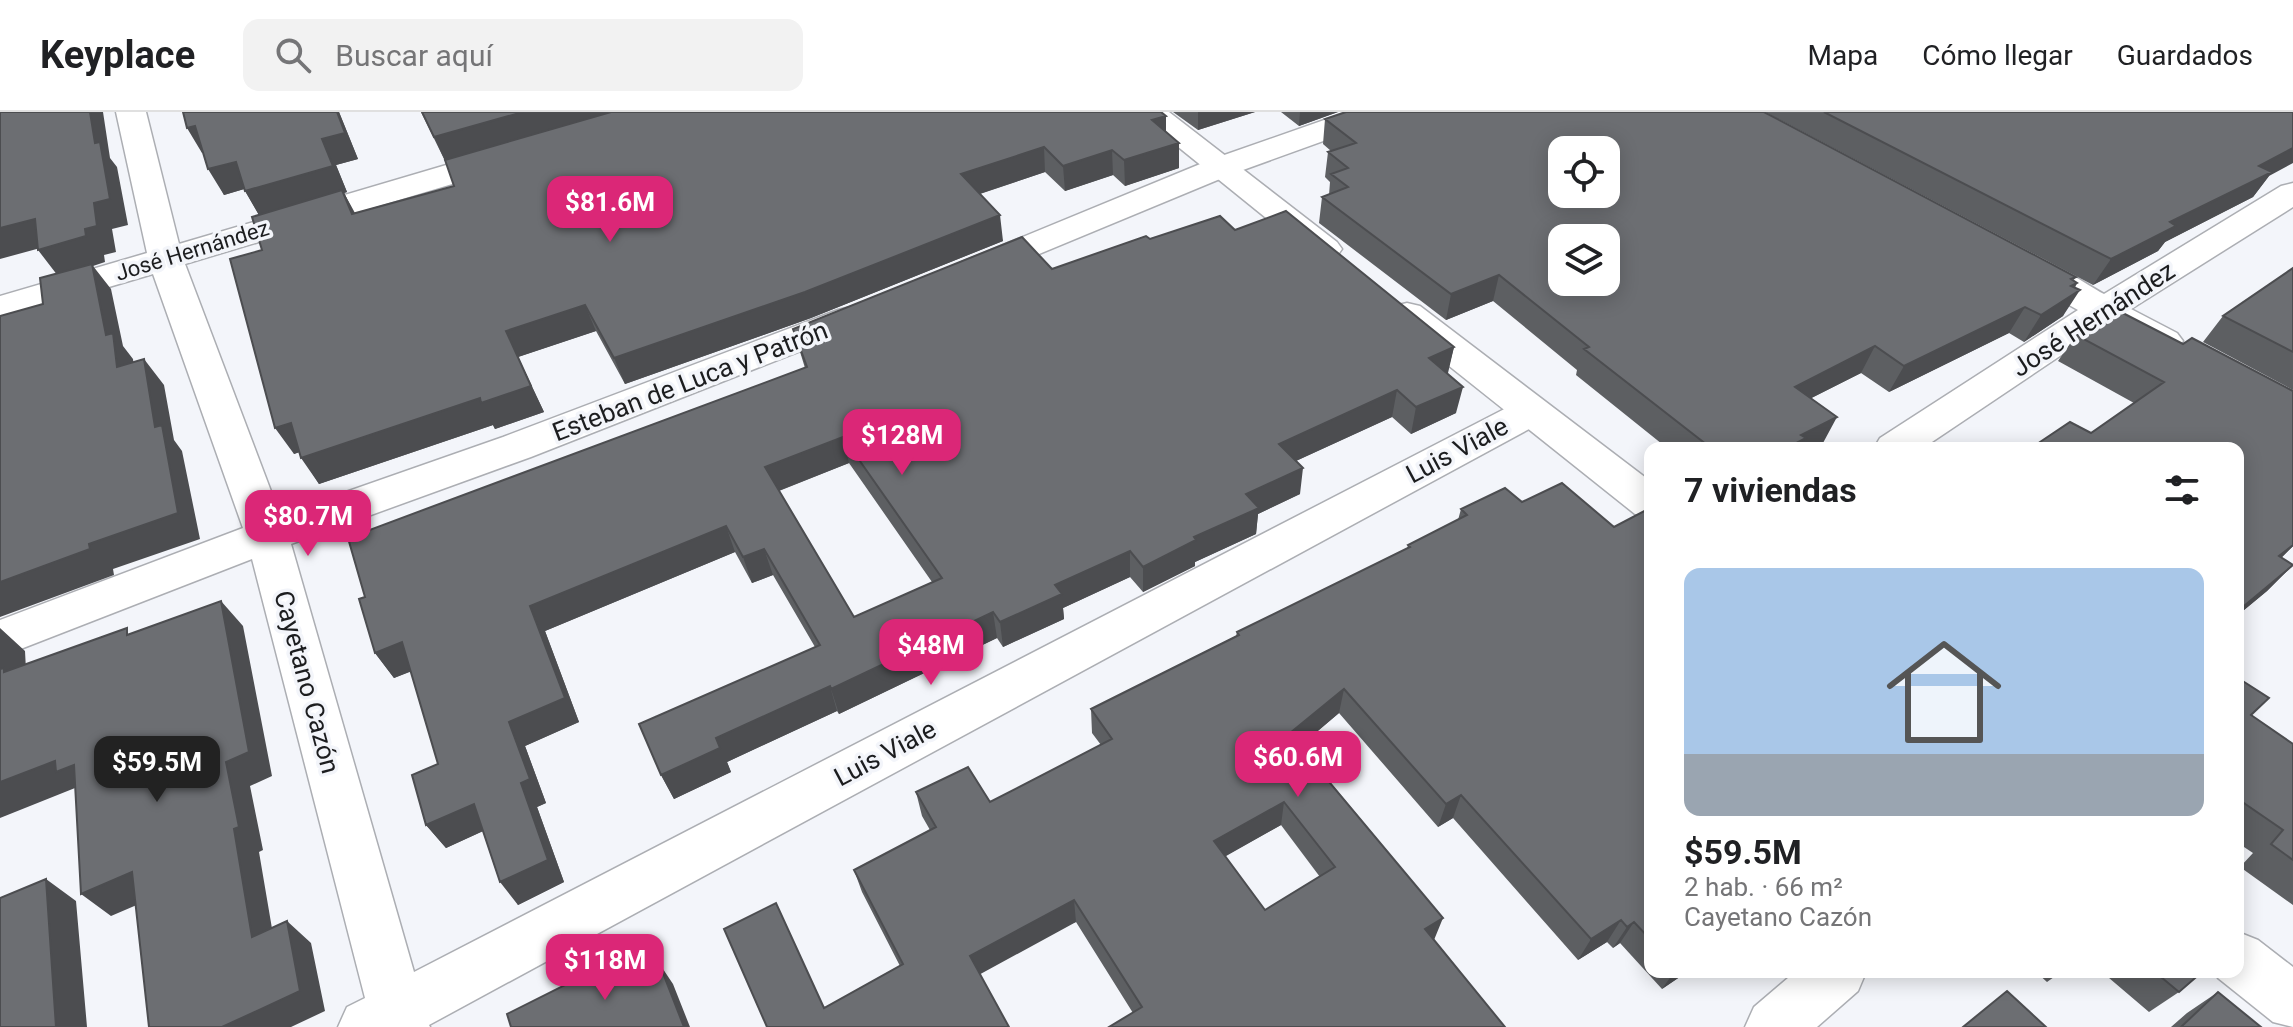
<!DOCTYPE html>
<html lang="es">
<head>
<meta charset="utf-8">
<style>
	body { margin:0; font-family:Roboto,sans-serif; background:#f2f2f2; color:#202124; height:100vh; display:flex; flex-direction:column; font-size:30px; white-space:nowrap }
	* { box-sizing:border-box; margin:0 }
	p { font-size:26px; color:#757577 }
	.icon { flex:none; width:44px; height:44px; fill:none; stroke:currentColor; stroke-width:2; stroke-linecap:round; stroke-linejoin:round }
	.map { position:relative; flex:1; overflow:hidden }
	.sheet { position:absolute; left:1644px; top:330px; width:600px; height:536px; display:flex; flex-direction:column; background:#fff; border-radius:16px; box-shadow:0 4px 20px #0003 }
	.sheet>* { flex:none }
	.fabs { position:absolute; left:1548px; top:24px; display:grid; gap:16px }
	.fabs a { display:grid; place-items:center; width:72px; height:72px; border-radius:16px; background:#fff; box-shadow:0 4px 20px #0003; font-size:40px }
	.price { position:absolute; translate:-50% -68px; padding:0 18px; border-radius:16px; background:#db2777; color:#fff; font-size:26px; line-height:52px; filter:drop-shadow(0 2px 4px #0008) }
	.price::after { content:''; position:absolute; left:50%; top:48px; width:24px; height:18px; margin-left:-12px; background:inherit; clip-path:polygon(0 0,100% 0,50% 100%) }
	.price.on { background:#222; color:#fff }
	ul { padding:0; list-style:none }
	li { display:grid; align-content:center; gap:16px; height:424px; padding:0 40px }
	li+li { border-top:2px solid #e0e0e0 }
	li span { display:grid; place-items:center; height:248px; border-radius:16px; color:#555 }
	li>.icon { margin-inline-start:auto }
	span .icon { width:144px; height:144px; fill:#fffc; stroke-width:1 }
	li b { font-size:34px }
	h2 { display:flex; justify-content:space-between; align-items:center; height:96px; padding:0 40px; font-size:34px }
	header { display:flex; align-items:center; gap:48px; box-sizing:border-box; height:112px; padding:0 40px; background:#fff; border-bottom:2px solid #e0e0e0 }
	header strong { font-size:38px }
	nav { display:flex; gap:44px; margin-inline-start:auto; font-size:28px }
	.search { width:560px; height:72px; background:#f2f2f2; display:flex; align-items:center; gap:20px; box-sizing:border-box; padding:0 28px; border-radius:16px; color:#757577; font-size:30px }
	.map>svg:first-child { display:block }
	.lines { fill:none; stroke-linecap:round; stroke-linejoin:round }
	.minor-casing { stroke:#acaeb3; stroke-width:3 }
	.tertiary-casing { stroke:#acaeb3; stroke-width:3 }
	.minor { fill:#fff; fill-rule:evenodd }
	.tertiary { fill:#fff; fill-rule:evenodd }
	.wall { fill:#5d5f62; fill-rule:evenodd }
	.shaded-wall { fill:#4c4d50 }
	.building { fill:#6c6e72; stroke:#4c4d50; stroke-width:2; fill-rule:evenodd }
	.labels { text-anchor:middle; stroke-width:7; stroke-linejoin:round; paint-order:stroke }
	.far-street-label { font-size:22px; fill:#1c1d1f; stroke:#f3f5fa }
	.street-label { font-size:26px; fill:#1c1d1f; stroke:#f3f5fa }
</style>
</head>
<body>
<header>
<strong>Keyplace</strong>
<div class="search"><svg class="icon" aria-label="search" viewBox="0 0 24 24"><circle cx="10" cy="10" r="6"/><path d="M15 15l6 6"/></svg>Buscar aquí</div>
<nav><a>Mapa</a><a>Cómo llegar</a><a>Guardados</a></nav>
</header>
<div class="map">
<svg width="2293" height="915" viewBox="0 0 2293 915">
	<rect width="100%" height="100%" fill="#f3f5fa"/>
	<g class="lines">
		<g class="minor-casing">
			<path id="minor" d="M116 0H146L179 132 497 38 508 35 519 38 524 45 519 52 185 152 280 403 503 325 838 198 851 195 864 198 869 206 864 214 531 345 291 432 414 860 1516 291 1530 287 1544 291 1550 300 1544 309 429 913 430 915H338L347 895 365 886 252 447 0 545V508L243 416 153 162 0 207V184L147 141Z
				M1347 0H1391L1387 6 1232 62 986 164 974 168 962 164 956 157 962 150 1210 48Z
				M2293 71V95L2131 197 2177 221 2183 229 2177 237C2151 244 2128 225 2106 213L1923 336H1874L1880 326 2078 198 2012 161 2007 154 2012 147C2042 139 2078 168 2104 182L2281 74Z
				M1795 860H1866L1858 879 1817 915H1745L1754 895Z"/>
		</g>
		<g class="tertiary-casing">
			<path id="tertiary" d="M1135 0H1169L1337 130 1342 137 1337 144 1325 147 1313 144Z
				M1407 191 1420 194 1650 369V406L1635 402 1394 210 1389 202 1394 194Z
				M2238 820 2258 828 2293 855V915L2273 910 2218 866 2216 860H2238Z"/>
		</g>
		<use href="#minor" class="minor"/>
		<use href="#tertiary" class="tertiary"/>
	</g>
	<path class="wall" d="M183 0H339L358 47 336 53 347 80 344 81 355 101 454 74 446 51 421 0 1166 19 1179 56 1125 74 1113 63 1065 79 1045 60 980 82 1003 129 811 206 625 272 596 219 518 245 544 300 495 317 493 313 319 372 299 340 294 342 262 138 259 103 244 77 224 83Z
		M1173 0H1255L1198 18Z
		M1281 0H1338L1299 14Z
		M1765 0H2293L2269 64 2253 85 2165 130 2158 139 2093 173Z
		M1325 7 2076 165 2073 169 2077 171 2063 204 2024 230 2009 221 1889 280 1861 261 1811 286 1823 331 1813 336H1667L1576 263 1577 258 1493 189 1446 208 1319 111 1322 85 1329 83 1330 70 1325 65 1328 40 1331 39 1323 32Z
		M1235 118 1454 235 1447 262 1456 301 1411 322 1392 305 1296 349 1300 382 1258 402 1256 422 1195 450V454L1143 480 1130 465 1063 496 1064 507 1003 535 997 526 839 602 837 599 727 650 731 660 674 687 661 663 815 535 773 463 752 471 735 440 545 519 579 610 525 634 546 691 537 695 564 770 518 793 483 719 446 736 426 713 438 652 411 559 394 566 375 541 365 485 805 256 793 217 1052 157 1150 127ZM849 351 932 470 854 505 779 379Z
		M2293 156V278L2203 230 2223 204Z
		M2076 223 2183 232 2293 279V434L2281 446 2293 453 2267 479 2238 503V336L2091 321 2134 291 2058 249Z
		M1522 390 1614 415 1650 396V860H1687L1662 877 1620 831 1613 836 1607 830 1578 848 1453 706 1438 715 1339 601 1300 634 1443 806 1133 901 1076 810 824 896 900 854 862 780 854 758 930 718 922 704 916 680 990 690 1101 633 1092 621 1091 597 1236 524 1237 520 1407 437 1408 433 1458 408 1461 397ZM1281 713 1320 765 1265 798 1225 744Z
		M2238 566 2251 603 2293 632V793L2240 755 2253 741 2238 731Z
		M2036 860H2061L2047 870Z
		M2102 860H2202L2179 880 2149 900Z
		M2218 880 2261 915H2171L2187 901Z"/>
	<path class="shaded-wall" d="M90 0H103L110 46 117 55 128 113 112 117 116 140 104 143 105 150 93 154 111 177 123 234 133 247 137 281 117 255 58 164 38 138 85 117 94 91 95 31Z
		M337 0H339L358 47 336 53 347 80 344 81 356 104 260 105 245 79 322 27Z
		M523 0H618L446 51 434 25Z
		M1198 0H1255L1198 18Z
		M1300 0H1338L1299 14Z
		M1166 4V29L1152 8Z
		M195 14 211 39 202 41 187 16Z
		M1179 31V56L1125 74 1124 48Z
		M1044 35 1045 60 964 87 961 62Z
		M2293 36V51L2269 64 2253 85 2165 130 2158 139 2093 173 2111 147 2259 54Z
		M1112 38 1113 63 1065 79 1063 54Z
		M236 50 251 75 224 83 208 57Z
		M1000 103 1003 129 811 206 625 272 614 246Z
		M35 107 55 132 0 147V116Z
		M1499 163 1493 189 1446 208 1451 182Z
		M2077 171 2066 187 2080 178 2063 204 2024 230 2041 203 2071 174Z
		M585 193 596 219 518 245 544 300 495 317 493 313 319 372 301 346 506 219Z
		M2025 195 2009 221 1889 280 1904 254Z
		M1875 234 1861 261 1782 301 1795 275Z
		M1454 235 1448 261 1423 272 1429 246Z
		M144 247 164 273 174 328 182 339 200 427 113 457 114 463 0 505V470L89 432 155 315Z
		M1463 275 1456 301 1411 322 1416 295Z
		M1397 278 1392 305 1276 358 1279 332Z
		M1837 305 1823 331 1813 336H1787L1801 323Z
		M291 311 309 337 294 342 275 316Z
		M843 325 849 351 773 381 765 355Z
		M1303 356 1300 382 1258 402 1256 422 1195 450V454L1143 480V455L1194 425 1246 382Z
		M726 414 735 440 545 519 579 610 525 634 546 691 537 695 564 770 518 793 500 770 521 671 509 610 530 494Z
		M2293 433V434L2281 446 2279 444Z
		M764 437 773 463 752 471 743 445Z
		M1130 439V465L1063 496 1064 507 1003 535 1000 510 1055 473Z
		M2293 453 2267 479 2238 503V499Z
		M221 489 243 514 272 664 250 674 263 738 259 740 277 846 252 825 234 717 226 650Z
		M993 500 997 526 839 602 831 577Z
		M0 516 25 539 27 577 0 558Z
		M402 530 420 556 394 566 375 541Z
		M830 574 837 599 727 650 731 660 674 687 661 663 716 626Z
		M1344 577 1339 601 1286 646 1289 622Z
		M55 649 74 653 75 676 0 706V670Z
		M1461 683 1453 706 1438 715 1446 692Z
		M1284 690 1281 713 1212 752 1214 729Z
		M474 692 492 715 446 736 426 713Z
		M132 760 160 783 111 804 81 782Z
		M46 767 76 789 87 915H56Z
		M1074 788 1076 810 975 865 970 844Z
		M1443 806 1434 828 1425 817Z
		M1621 808 1607 830 1578 848 1591 827Z
		M287 809 311 831 325 899 291 915H222Z
		M1634 810 1620 831 1613 836 1627 815Z
		M621 845 637 866H629Z
		M659 851 673 872 690 915H684Z
		M1674 860H1687L1662 877Z"/>
	<path class="building" d="M0 0H90L95 31 100 30 110 87 94 91 97 114 85 117 86 124 38 138 35 107 0 116Z
		M183 0H337L345 21 322 27 333 54 245 79 236 50 208 57 195 14 187 16Z
		M422 0H523L434 25Z
		M611 0H1161L1166 4 1152 8 1179 31 1124 48 1112 38 1063 54 1044 35 961 62 1000 103 805 180 614 246 585 193 506 219 531 274 481 291 480 286 301 346 291 311 275 316 230 147 262 138 252 105 342 78 352 102 454 74 445 48Z
		M1346 0H1764L2076 165 2071 167 2077 171 2071 174 2080 178 2041 203 2025 195 1904 254 1875 234 1795 275 1837 305 1801 323 1806 326 1787 336H1711L1584 237 1589 235 1499 163 1451 182 1322 85 1348 75 1331 62 1348 56 1328 40 1356 31 1325 7ZM1562 38H1606V82H1562ZM1562 126H1606V170H1562Z
		M1824 0H2293V36L2259 54 2272 60 2170 110 2176 114 2111 147Z
		M1286 99 1454 235 1429 246 1463 275 1416 295 1397 278 1279 332 1303 356 1246 382 1259 396 1194 425 1196 428 1143 455 1130 439 1055 473 1062 482 1000 510 993 500 831 577 830 574 716 626 720 636 661 663 639 612 820 533 764 437 743 445 726 414 530 494 565 586 509 610 530 667 521 671 548 748 500 770 474 692 426 713 412 663 438 652 402 530 375 541 359 487 365 485 348 426 807 255 793 217 1022 125 1052 157 1146 124 1150 127 1220 104 1235 118ZM843 325 942 466 854 505 765 355Z
		M92 152 106 223 113 221 117 255 144 247 155 315 162 313 178 401 89 432 90 437 0 470V204L43 192 40 166Z
		M2293 156V240L2223 204Z
		M2115 197 2183 232 2192 226 2293 279V433L2279 444 2293 453 2238 499V336H2031L2070 310 2091 321 2164 270 2076 223Z
		M1562 371 1614 415 1650 396V827L1634 810 1627 815 1621 808 1591 827 1461 683 1446 692 1344 577 1289 622 1443 806 1425 817 1505 915H1109L1142 895 1074 788 970 844 1009 915H767L724 817 776 791 824 896 903 852 854 758 936 715 916 680 968 655 990 690 1112 627 1091 597 1239 523 1237 520 1410 435 1408 433 1467 403 1461 397 1505 376 1522 390ZM1284 690 1335 755 1265 798 1214 729Z
		M221 489 249 640 226 650 239 715 234 717 252 825 287 809 300 879 222 915H149L132 760 81 782 74 653 56 660 55 649 0 670V557L4 556V560L127 516V523Z
		M2238 566 2269 586 2251 603 2293 632V748L2271 732 2283 718 2238 687Z
		M46 767 56 915H0V786Z
		M621 845 629 866 659 851 684 915H511L507 902Z
		M2155 860H2202L2179 880Z
		M2007 879 2046 915H1963Z
		M2218 880 2261 915H2181Z"/>
	<g class="labels">
		<g class="far-street-label">
			<text transform="translate(192 138) rotate(-17)" y="8">José Hernández</text>
		</g>
		<g class="street-label">
			<text transform="translate(2093 207) rotate(-33)" y="9">José Hernández</text>
			<text transform="translate(690 269) rotate(-21)" y="9">Esteban de Luca y Patrón</text>
			<text transform="translate(1457 338) rotate(-28)" y="9">Luis Viale</text>
			<text transform="translate(307 570) rotate(75)" y="9">Cayetano Cazón</text>
			<text transform="translate(885 641) rotate(-28)" y="9">Luis Viale</text>
		</g>
	</g>
</svg>
<div class="fabs">
<a><svg class="icon" aria-label="locate" viewBox="0 0 24 24"><circle cx="12" cy="12" r="6"/><path d="M12 2v4M12 18v4M2 12h4M18 12h4"/></svg></a>
<a><svg class="icon" aria-label="layers" viewBox="0 0 24 24"><path d="M12 4l9 5-9 5-9-5zM3 14l9 5 9-5"/></svg></a>
</div>
<b class="price" style="left:610px;top:132px">$81.6M</b>
<b class="price" style="left:902px;top:365px">$128M</b>
<b class="price" style="left:308px;top:446px">$80.7M</b>
<b class="price" style="left:931px;top:575px">$48M</b>
<b class="price" style="left:1298px;top:687px">$60.6M</b>
<b class="price on" style="left:157px;top:692px">$59.5M</b>
<b class="price" style="left:605px;top:890px">$118M</b>
<section class="sheet">
<h2>7 viviendas<svg class="icon" aria-label="filters" viewBox="0 0 24 24"><path d="M4 7h16M4 17h16"/><circle cx="9" cy="7" r="2"/><circle cx="15" cy="17" r="2"/></svg></h2>
<ul>
<li><span style="background:linear-gradient(#a9c7e8 75%,#9aa5b1 0)"><svg class="icon" aria-label="home" viewBox="0 0 24 24"><path d="M3 11l9-7 9 7M6 9v11h12V9"/></svg></span><div><b>$59.5M</b><p>2 hab. · 66 m²</p><p>Cayetano Cazón</p></div></li>
</ul>
</section>
</div>
</body>
</html>
